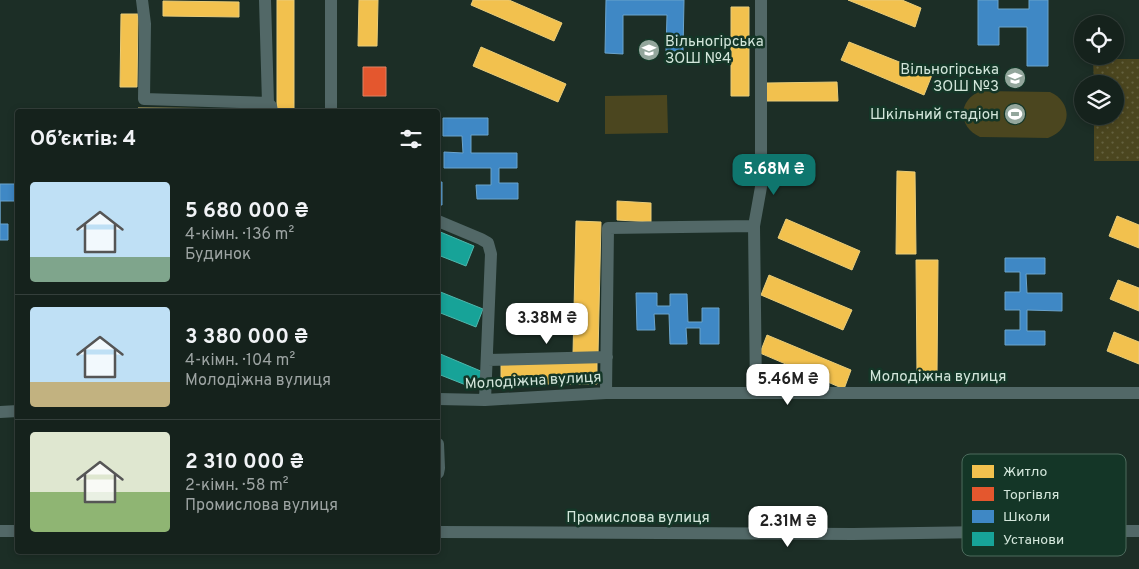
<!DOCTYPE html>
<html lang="uk">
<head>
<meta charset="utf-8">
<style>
	body { margin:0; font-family:Overpass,sans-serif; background:#222f29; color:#f1f3f6; height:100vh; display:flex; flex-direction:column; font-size:19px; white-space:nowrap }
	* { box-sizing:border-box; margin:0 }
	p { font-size:16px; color:#9da4a3 }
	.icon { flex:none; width:28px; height:28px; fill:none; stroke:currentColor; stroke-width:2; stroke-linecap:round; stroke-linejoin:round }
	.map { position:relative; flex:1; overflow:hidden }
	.panel { position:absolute; left:15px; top:109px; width:425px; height:445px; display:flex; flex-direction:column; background:#15221c; border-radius:5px; box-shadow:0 2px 8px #0003,0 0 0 1px #343f3b }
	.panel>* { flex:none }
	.tools { position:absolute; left:1074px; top:15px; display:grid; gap:10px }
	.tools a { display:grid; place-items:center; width:50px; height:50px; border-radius:50%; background:#15221c; box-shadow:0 2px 8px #0003,0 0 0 1px #343f3b; font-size:25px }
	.price { position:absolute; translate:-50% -42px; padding:0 11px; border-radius:10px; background:#fff; color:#222; font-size:16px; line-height:32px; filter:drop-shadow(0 1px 2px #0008) }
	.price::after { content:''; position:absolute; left:50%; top:30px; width:15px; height:11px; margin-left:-8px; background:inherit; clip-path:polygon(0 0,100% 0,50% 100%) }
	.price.active { background:#0f766e; color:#fff }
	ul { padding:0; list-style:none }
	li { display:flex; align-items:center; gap:15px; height:125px; padding:0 15px }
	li+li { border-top:1px solid #343f3b }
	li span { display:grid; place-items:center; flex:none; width:140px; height:100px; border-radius:5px; color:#555 }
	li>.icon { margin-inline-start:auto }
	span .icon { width:60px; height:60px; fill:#fffc; stroke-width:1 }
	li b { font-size:21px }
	h2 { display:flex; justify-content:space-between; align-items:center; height:60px; padding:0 15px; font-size:21px }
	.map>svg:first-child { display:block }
	.grass { fill:url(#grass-dots) }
	.garden { fill:#4b461f }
	.homes { fill:#f2c14e; stroke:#e9cc78 }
	.shops { fill:#e4572e; stroke:#df8262 }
	.schools { fill:#3f88c5; stroke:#6ba4cc }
	.public { fill:#17a398; stroke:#4fb7ac }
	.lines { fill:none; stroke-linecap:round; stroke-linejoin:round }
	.minor { stroke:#526867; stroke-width:12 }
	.labels { text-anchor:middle; stroke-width:5; stroke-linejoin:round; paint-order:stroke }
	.poi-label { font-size:15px; fill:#d3e6db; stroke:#143627; text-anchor:end }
	.street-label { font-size:15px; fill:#d3e6db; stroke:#143627 }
	.key { fill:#143627; stroke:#4d6b5d; stroke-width:1 }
	.key-label { font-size:14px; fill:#d3e6db }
</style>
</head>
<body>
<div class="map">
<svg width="1139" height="569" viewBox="0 0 1139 569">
	<defs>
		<pattern id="grass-dots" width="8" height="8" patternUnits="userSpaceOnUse" patternTransform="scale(1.25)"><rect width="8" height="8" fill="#4b461f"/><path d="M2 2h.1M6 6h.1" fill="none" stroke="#64613f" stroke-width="1.8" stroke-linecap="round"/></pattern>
	</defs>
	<rect width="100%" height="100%" fill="#1c2e26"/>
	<path class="grass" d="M1093 59H1139V161H1094V116H1115V84H1094Z"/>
	<path class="garden" d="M981 91 1050 92C1073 102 1072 130 1048 138L980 137C957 127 958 99 981 91Z
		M667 95 668 133 605 134V96Z"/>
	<path class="homes" d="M277 0H294V110H277Z
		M359 0H378L377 46H358Z
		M473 0H509L562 23 554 41 471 5Z
		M848 0H902L921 8 915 27Z
		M163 1 239 2V17L163 16Z
		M731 7H749V96H731Z
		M121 14H138L137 87H120Z
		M849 42 932 75 924 95 841 60Z
		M481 47 566 84 558 102 473 66Z
		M837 82 838 101H766L767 83Z
		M138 108 267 109V111H138Z
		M897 171 915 172 916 254H896Z
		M617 201 651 203V222L617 220Z
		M1117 216 1139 225V248L1109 236Z
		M786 219 860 251 852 270 778 238Z
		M576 221 601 222 598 355 573 354Z
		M916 260H938L937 375H917Z
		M769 275 852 310 843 330 761 295Z
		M1118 280 1139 288V311L1110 299Z
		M1114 332 1139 342V364L1107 351Z
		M767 335 851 370 844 389 760 353Z
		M501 362H597V384H501Z"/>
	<path class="shops" d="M363 67H386V96H363Z"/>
	<path class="schools" d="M606 0H684L683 51H666L667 15H623V54L605 53Z
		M978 0H998V9H1029V0H1048V66H1027V27H999V45H978Z
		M443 118H488V135H471V153H517V168H499V183H518V199H477L476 185H491V168H444V152L463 153 462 136H443Z
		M438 182H442V205H438Z
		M0 184H18V201H0V224H8V240H0Z
		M1005 258H1045V274H1026L1027 293H1062V311L1027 310V331H1045V345H1005V330H1020V310H1005V292H1020V272H1005Z
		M636 293H657V306H670V294H687L688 322H702V308H719V344H700V328H686L687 344H670L669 314H654L655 330H637Z"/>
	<path class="public" d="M438 231 474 246 466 266 438 255Z
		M438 291 483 309 476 327 438 312Z
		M438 353 483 372 476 389 438 374Z"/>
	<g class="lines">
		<path class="minor" d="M142 0 145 24 144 99 268 103
			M265 0 268 103 271 106 272 111
			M331 111V0
			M438 221 481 239 488 243 491 254 485 400
			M487 360 607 357
			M756 392 754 226 761 187V0
			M606 393 608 228 754 226
			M438 399 485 400 606 393H1139
			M0 412 18 411
			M438 444 439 468 438 473
			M0 531H18
			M438 532 853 534 1046 531H1139"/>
	</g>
	<defs>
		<g id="school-disc" transform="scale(1.125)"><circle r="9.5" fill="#93a69c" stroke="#143627"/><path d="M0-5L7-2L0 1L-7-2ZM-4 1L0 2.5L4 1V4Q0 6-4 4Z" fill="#fff"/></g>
		<g id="stadium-disc" transform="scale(1.125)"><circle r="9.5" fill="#93a69c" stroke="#143627"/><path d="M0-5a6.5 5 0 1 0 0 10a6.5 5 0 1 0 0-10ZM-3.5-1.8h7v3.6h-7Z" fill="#fff"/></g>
	</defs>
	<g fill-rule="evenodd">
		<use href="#school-disc" x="649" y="50"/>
		<use href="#school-disc" x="1015" y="78"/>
		<use href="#stadium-disc" x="1015" y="114"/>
	</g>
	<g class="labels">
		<g class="poi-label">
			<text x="665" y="46" text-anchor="start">Вільногірська<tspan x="665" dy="17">ЗОШ №4</tspan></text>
			<text x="999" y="74">Вільногірська<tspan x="999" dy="17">ЗОШ №3</tspan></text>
			<text x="999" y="119">Шкільний стадіон</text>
		</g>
		<g class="street-label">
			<text x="938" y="381">Молодіжна вулиця</text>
			<text transform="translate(533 380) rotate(-3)" y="5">Молодіжна вулиця</text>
			<text x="638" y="522">Промислова вулиця</text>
		</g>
	</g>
	<rect x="962" y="454" width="164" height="102" rx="8" class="key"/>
	<rect x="972" y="465" width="22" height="13" fill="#f2c14e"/>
	<rect x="972" y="487" width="22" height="14" fill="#e4572e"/>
	<rect x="972" y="510" width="22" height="13" fill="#3f88c5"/>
	<rect x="972" y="532" width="22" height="14" fill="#17a398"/>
	<g class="key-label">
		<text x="1003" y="476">Житло</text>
		<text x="1003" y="499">Торгівля</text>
		<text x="1003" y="521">Школи</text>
		<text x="1003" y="544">Установи</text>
	</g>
</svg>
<div class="tools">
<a><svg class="icon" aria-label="locate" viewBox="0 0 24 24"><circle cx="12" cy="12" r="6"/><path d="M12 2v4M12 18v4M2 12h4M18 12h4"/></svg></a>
<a><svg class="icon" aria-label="layers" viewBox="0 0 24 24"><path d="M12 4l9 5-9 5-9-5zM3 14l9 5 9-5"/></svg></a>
</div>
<b class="price active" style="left:774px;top:196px">5.68M ₴</b>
<b class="price" style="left:547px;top:345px">3.38M ₴</b>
<b class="price" style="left:788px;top:406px">5.46M ₴</b>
<b class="price" style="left:788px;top:548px">2.31M ₴</b>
<section class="panel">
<h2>Об’єктів: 4<svg class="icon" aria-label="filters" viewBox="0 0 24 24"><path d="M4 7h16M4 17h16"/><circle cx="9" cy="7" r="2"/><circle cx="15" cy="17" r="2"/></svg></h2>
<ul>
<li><span style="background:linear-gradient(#bfe0f5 75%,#7fa58c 0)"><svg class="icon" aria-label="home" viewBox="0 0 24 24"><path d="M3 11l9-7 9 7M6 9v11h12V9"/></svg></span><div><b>5 680 000 ₴</b><p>4-кімн. · 136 m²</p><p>Будинок</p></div></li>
<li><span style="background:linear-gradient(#bfe0f5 75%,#c2b280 0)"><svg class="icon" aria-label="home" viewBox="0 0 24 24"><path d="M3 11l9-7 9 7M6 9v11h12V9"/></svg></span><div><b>3 380 000 ₴</b><p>4-кімн. · 104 m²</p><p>Молодіжна вулиця</p></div></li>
<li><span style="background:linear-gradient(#dfe7d0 60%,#8fb573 0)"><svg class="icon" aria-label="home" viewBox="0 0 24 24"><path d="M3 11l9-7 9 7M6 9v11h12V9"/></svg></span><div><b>2 310 000 ₴</b><p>2-кімн. · 58 m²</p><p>Промислова вулиця</p></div></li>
</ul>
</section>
</div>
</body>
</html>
